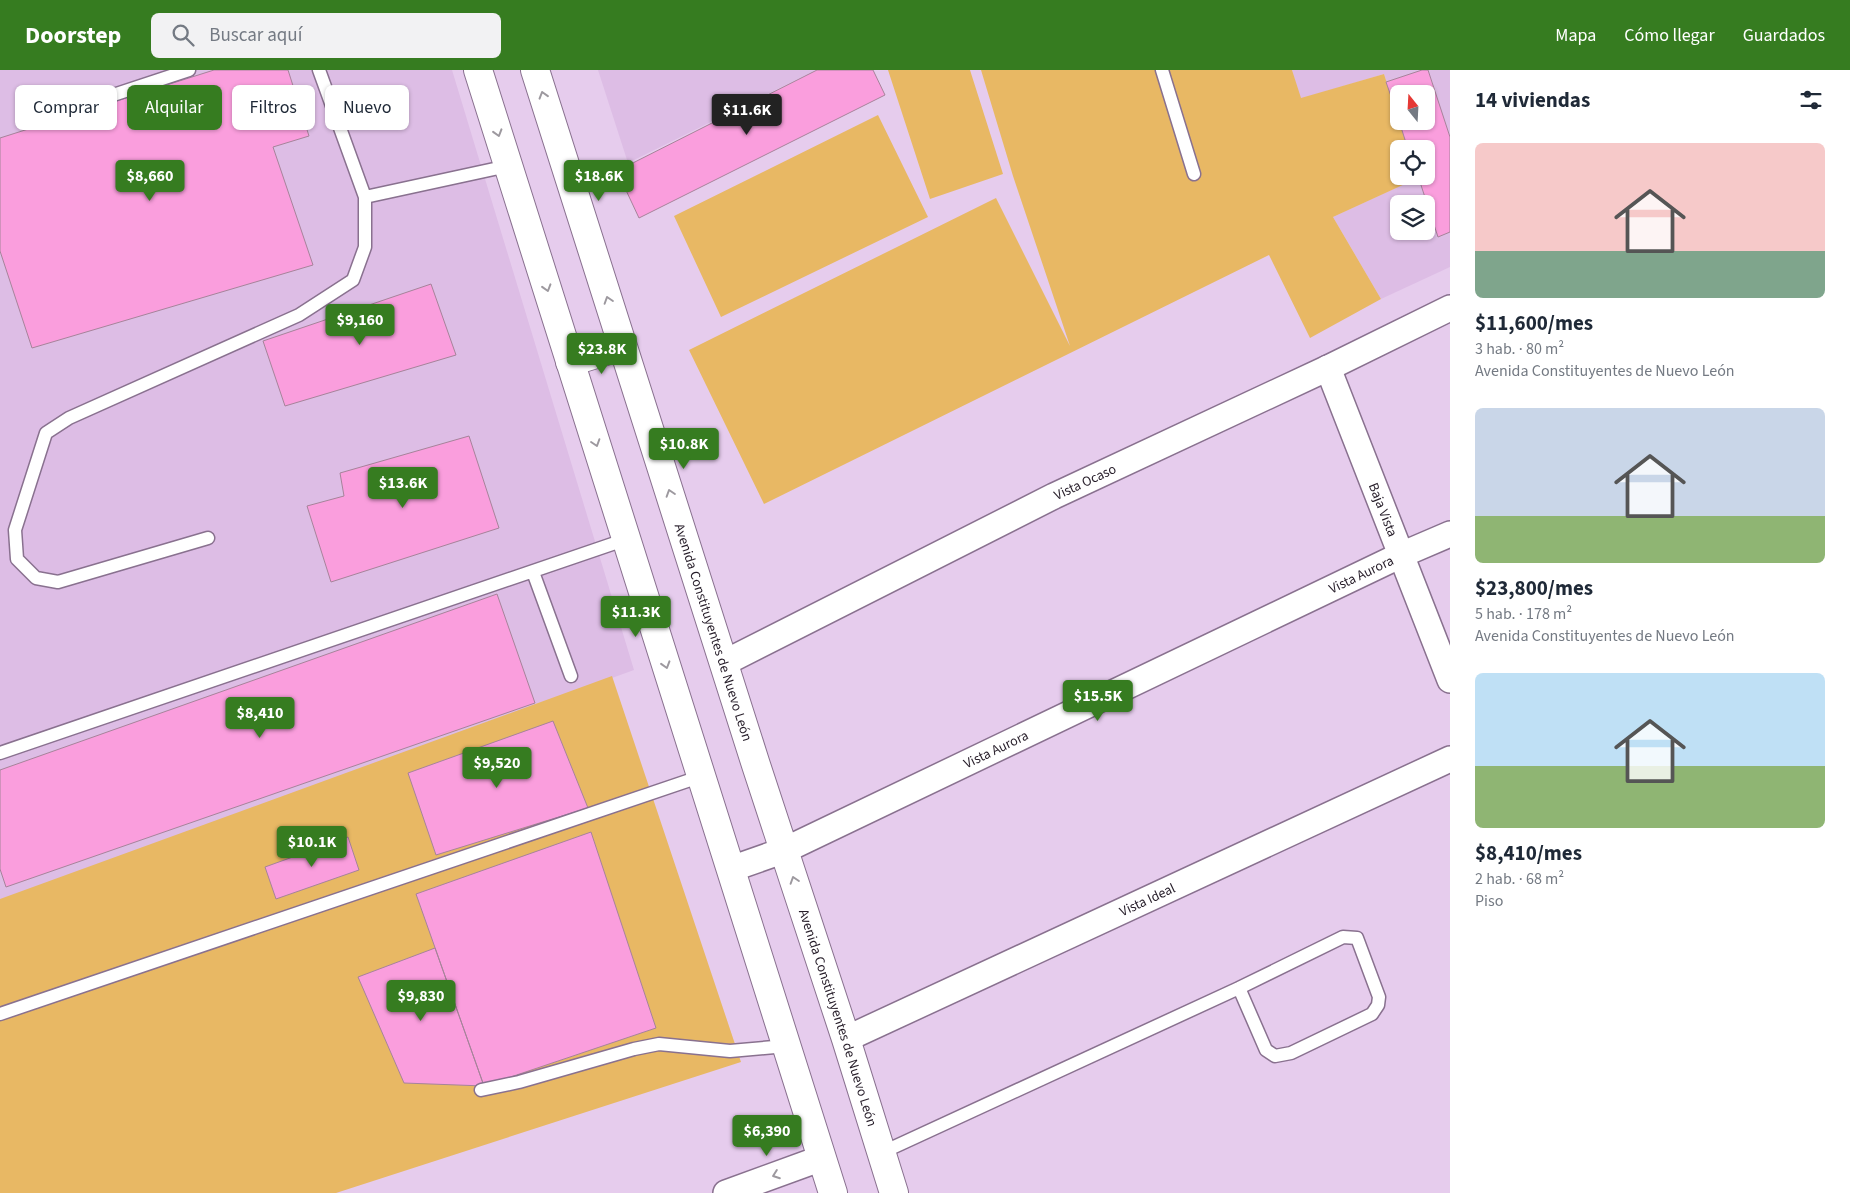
<!DOCTYPE html>
<html lang="es">
<head>
<meta charset="utf-8">
<style>
	body { margin:0; font-family:"Source Sans 3",sans-serif; background:#f2f2f3; color:#1f2937; height:100vh; display:flex; flex-direction:column; font-size:19px; white-space:nowrap }
	* { box-sizing:border-box; margin:0 }
	p { font-size:16px; color:#747a83 }
	.icon { flex:none; width:28px; height:28px; fill:none; stroke:currentColor; stroke-width:2; stroke-linecap:round; stroke-linejoin:round }
	.map { position:relative; flex:1; overflow:hidden }
	.side { display:flex; flex-direction:column; background:#fff; width:400px }
	.side>* { flex:none }
	.guide { position:absolute; left:15px; top:15px; width:475px; height:45px; display:flex; gap:10px }
	.needle { width:32px; rotate:342deg }
	.controls { position:absolute; left:1390px; top:15px; display:grid; gap:10px }
	.controls a { display:grid; place-items:center; width:45px; height:45px; border-radius:8px; background:#fff; box-shadow:0 1px 4px #0004; font-size:25px }
	.price { position:absolute; translate:-50% -42px; padding:0 11px; border-radius:5px; background:#367c20; color:#fff; font-size:16px; line-height:32px; filter:drop-shadow(0 1px 2px #0008) }
	.price::after { content:''; position:absolute; left:50%; top:30px; width:15px; height:11px; margin-left:-8px; background:inherit; clip-path:polygon(0 0,100% 0,50% 100%) }
	.price.on { background:#222; color:#fff }
	ul { padding:0; list-style:none }
	li { display:grid; align-content:center; gap:10px; height:265px; padding:0 25px }
	li span { display:grid; place-items:center; height:155px; border-radius:8px; color:#555 }
	li>.icon { margin-inline-start:auto }
	span .icon { width:90px; height:90px; fill:#fffc; stroke-width:1 }
	li b { font-size:21px }
	h2 { display:flex; justify-content:space-between; align-items:center; height:60px; padding:0 25px; font-size:21px }
	.pill { padding:0 18px; border-radius:8px; background:#fff; box-shadow:0 1px 4px #0004; font-size:18px; line-height:45px }
	.pill.on { background:#367c20; color:#fff }
	header { display:flex; align-items:center; gap:30px; box-sizing:border-box; height:70px; padding:0 25px; background:#367c20; color:#fff }
	header strong { font-size:24px }
	nav { display:flex; gap:28px; margin-inline-start:auto; font-size:18px }
	.search { width:350px; height:45px; background:#f2f2f3; display:flex; align-items:center; gap:12px; box-sizing:border-box; padding:0 18px; border-radius:8px; color:#747a83; font-size:19px }
	main { display:flex; flex:1; min-height:0 }
	.map>svg:first-child { display:block }
	.built { fill:#ddbde5; fill-rule:evenodd }
	.green { fill:#e8b864 }
	.building { fill:#fa9edd; stroke:#a6839a }
	.lines { fill:none; stroke-linecap:round; stroke-linejoin:round }
	.lane-casing { stroke:#89718f; stroke-width:15 }
	.street-casing { stroke:#89718f; stroke-width:28 }
	.secondary-casing { stroke:#89718f; stroke-width:30 }
	.lane { stroke:#fff; stroke-width:12 }
	.street { stroke:#fff; stroke-width:25 }
	.secondary { stroke:#fff; stroke-width:28 }
	.oneway { stroke:#9d999f }
	.labels { text-anchor:middle; stroke-width:4; stroke-linejoin:round; paint-order:stroke }
	.street-label { font-size:14px; fill:#261d29; stroke:#e6cced }
</style>
</head>
<body>
<header>
<strong>Doorstep</strong>
<div class="search"><svg class="icon" aria-label="search" viewBox="0 0 24 24"><circle cx="10" cy="10" r="6"/><path d="M15 15l6 6"/></svg>Buscar aquí</div>
<nav><a>Mapa</a><a>Cómo llegar</a><a>Guardados</a></nav>
</header>
<main>
<div class="map">
<svg width="1450" height="1123" viewBox="0 0 1450 1123">
	<rect width="100%" height="100%" fill="#e6cced"/>
	<path class="built" d="M0 0H452L634 600 0 830Z
		M598 0H816L628 93Z
		M1292 0H1450V197L1381 229 1333 147 1417 108V106H1426V24H1399V50L1384 4 1300 29ZM1399 134H1426V161H1399Z"/>
	<path class="green" d="M888 0H970L1003 104 930 129Z
		M981 0H1292L1301 28 1384 4 1408 79H1399V106H1417L1418 108 1333 147 1381 229 1310 268 1269 185 764 434 689 280 996 128 1070 276 1013 106Z
		M878 45 928 147 721 247 674 146Z
		M612 606 741 992 336 1123H0V829Z"/>
	<path class="building" d="M214 0H288L309 66 273 77 313 195 32 278 0 181V68Z
		M817 0H873L885 25 639 148 617 101Z
		M1422 0H1428L1450 67V162L1438 167 1418 106H1426V79H1408L1399 51H1426V24H1399V49L1386 12Z
		M431 214 456 285 285 336 263 271Z
		M469 366 499 458 331 512 307 436 344 426 340 403Z
		M497 524 535 633 6 817 0 799V700Z
		M553 651 588 738 436 785 408 703Z
		M591 762 656 958 484 1016 416 824Z
		M348 767 359 800 276 829 265 797Z
		M435 878 484 1016 404 1013 358 907Z"/>
	<g class="lines">
		<g class="lane-casing">
			<path id="lane" d="M1162 0 1194 104
				M98 30 189 0
				M365 127 508 96
				M208 468 58 512 36 508 17 489 15 460 46 363 69 348 299 245 353 210 365 177V127L319 0
				M533 502 571 606
				M0 683 627 469
				M0 944 702 706
				M481 1020 519 1012 634 979 659 974 730 981 786 976
				M881 1083 1239 918 1343 867 1357 868 1379 927 1378 935 1372 944 1291 983 1275 986 1266 980 1239 918"/>
		</g>
		<g class="street-casing">
			<g id="street">
				<path id="s1" d="M1328 298 1450 610"/>
				<path id="s2" d="M724 593 1054 426 1328 298 1450 238"/>
				<path id="s3" d="M731 799 785 780 1401 485 1450 464"/>
				<path id="s4" d="M846 969 1450 689"/>
				<path d="M726 1123 822 1088"/>
			</g>
		</g>
		<g class="secondary-casing">
			<g id="secondary">
				<path d="M478 0 833 1123"/>
				<path id="s5" d="M535 0 756 695 846 969 894 1123"/>
				<path d="M570 292 622 276"/>
			</g>
		</g>
		<use href="#lane" class="lane"/>
		<use href="#street" class="street"/>
		<use href="#secondary" class="secondary"/>
	</g>
	<defs><path id="oneway-chevron" d="M-2-3.5L2.5 0L-2 3.5" fill="none" stroke-width="1.6" stroke-linecap="round" stroke-linejoin="round" transform="scale(1.25)"/></defs>
	<g class="oneway">
		<use href="#oneway-chevron" transform="translate(543 25) rotate(-107)"/>
		<use href="#oneway-chevron" transform="translate(498 63) rotate(73)"/>
		<use href="#oneway-chevron" transform="translate(547 218) rotate(73)"/>
		<use href="#oneway-chevron" transform="translate(608 230) rotate(-108)"/>
		<use href="#oneway-chevron" transform="translate(596 373) rotate(72)"/>
		<use href="#oneway-chevron" transform="translate(670 423) rotate(-108)"/>
		<use href="#oneway-chevron" transform="translate(666 595) rotate(73)"/>
		<use href="#oneway-chevron" transform="translate(794 810) rotate(-108)"/>
		<use href="#oneway-chevron" transform="translate(776 1105) rotate(160)"/>
	</g>
	<g class="labels">
		<g class="street-label">
			<text dy="5" stroke="none"><textPath href="#s2" startOffset="404">Vista Ocaso</textPath></text>
			<text dy="5" stroke="none"><textPath href="#s1" startOffset="152">Baja Vista</textPath></text>
			<text dy="5" stroke="none"><textPath href="#s3" startOffset="696">Vista Aurora</textPath></text>
			<text dy="5" stroke="none"><textPath href="#s5" startOffset="590">Avenida Constituyentes de Nuevo León</textPath></text>
			<text dy="5" stroke="none"><textPath href="#s3" startOffset="291">Vista Aurora</textPath></text>
			<text dy="5" stroke="none"><textPath href="#s4" startOffset="332">Vista Ideal</textPath></text>
			<text dy="5" stroke="none"><textPath href="#s5" startOffset="995">Avenida Constituyentes de Nuevo León</textPath></text>
		</g>
	</g>
</svg>
<div class="controls">
<a><svg class="needle" viewBox="-14 -14 28 28"><path d="M0-13l5 13h-10z" fill="#e53935"/><path d="M0 13l5-13h-10z" fill="#747a83"/></svg></a>
<a><svg class="icon" aria-label="locate" viewBox="0 0 24 24"><circle cx="12" cy="12" r="6"/><path d="M12 2v4M12 18v4M2 12h4M18 12h4"/></svg></a>
<a><svg class="icon" aria-label="layers" viewBox="0 0 24 24"><path d="M12 4l9 5-9 5-9-5zM3 14l9 5 9-5"/></svg></a>
</div>
<b class="price on" style="left:747px;top:66px">$11.6K</b>
<b class="price" style="left:150px;top:132px">$8,660</b>
<b class="price" style="left:599px;top:132px">$18.6K</b>
<b class="price" style="left:360px;top:276px">$9,160</b>
<b class="price" style="left:602px;top:305px">$23.8K</b>
<b class="price" style="left:684px;top:400px">$10.8K</b>
<b class="price" style="left:403px;top:439px">$13.6K</b>
<b class="price" style="left:636px;top:568px">$11.3K</b>
<b class="price" style="left:1098px;top:652px">$15.5K</b>
<b class="price" style="left:260px;top:669px">$8,410</b>
<b class="price" style="left:497px;top:719px">$9,520</b>
<b class="price" style="left:312px;top:798px">$10.1K</b>
<b class="price" style="left:421px;top:952px">$9,830</b>
<b class="price" style="left:767px;top:1087px">$6,390</b>
<div class="guide">
<a class="pill">Comprar</a>
<a class="pill on">Alquilar</a>
<a class="pill">Filtros</a>
<a class="pill">Nuevo</a>
</div>
</div>
<section class="side">
<h2>14 viviendas<svg class="icon" aria-label="filters" viewBox="0 0 24 24"><path d="M4 7h16M4 17h16"/><circle cx="9" cy="7" r="2"/><circle cx="15" cy="17" r="2"/></svg></h2>
<ul>
<li><span style="background:linear-gradient(#f6c9c9 70%,#7fa58c 0)"><svg class="icon" aria-label="home" viewBox="0 0 24 24"><path d="M3 11l9-7 9 7M6 9v11h12V9"/></svg></span><div><b>$11,600/mes</b><p>3 hab. · 80 m²</p><p>Avenida Constituyentes de Nuevo León</p></div></li>
<li><span style="background:linear-gradient(#c9d6e8 70%,#8fb573 0)"><svg class="icon" aria-label="home" viewBox="0 0 24 24"><path d="M3 11l9-7 9 7M6 9v11h12V9"/></svg></span><div><b>$23,800/mes</b><p>5 hab. · 178 m²</p><p>Avenida Constituyentes de Nuevo León</p></div></li>
<li><span style="background:linear-gradient(#bfe0f5 60%,#8fb573 0)"><svg class="icon" aria-label="home" viewBox="0 0 24 24"><path d="M3 11l9-7 9 7M6 9v11h12V9"/></svg></span><div><b>$8,410/mes</b><p>2 hab. · 68 m²</p><p>Piso</p></div></li>
</ul>
</section>
</main>
</body>
</html>
